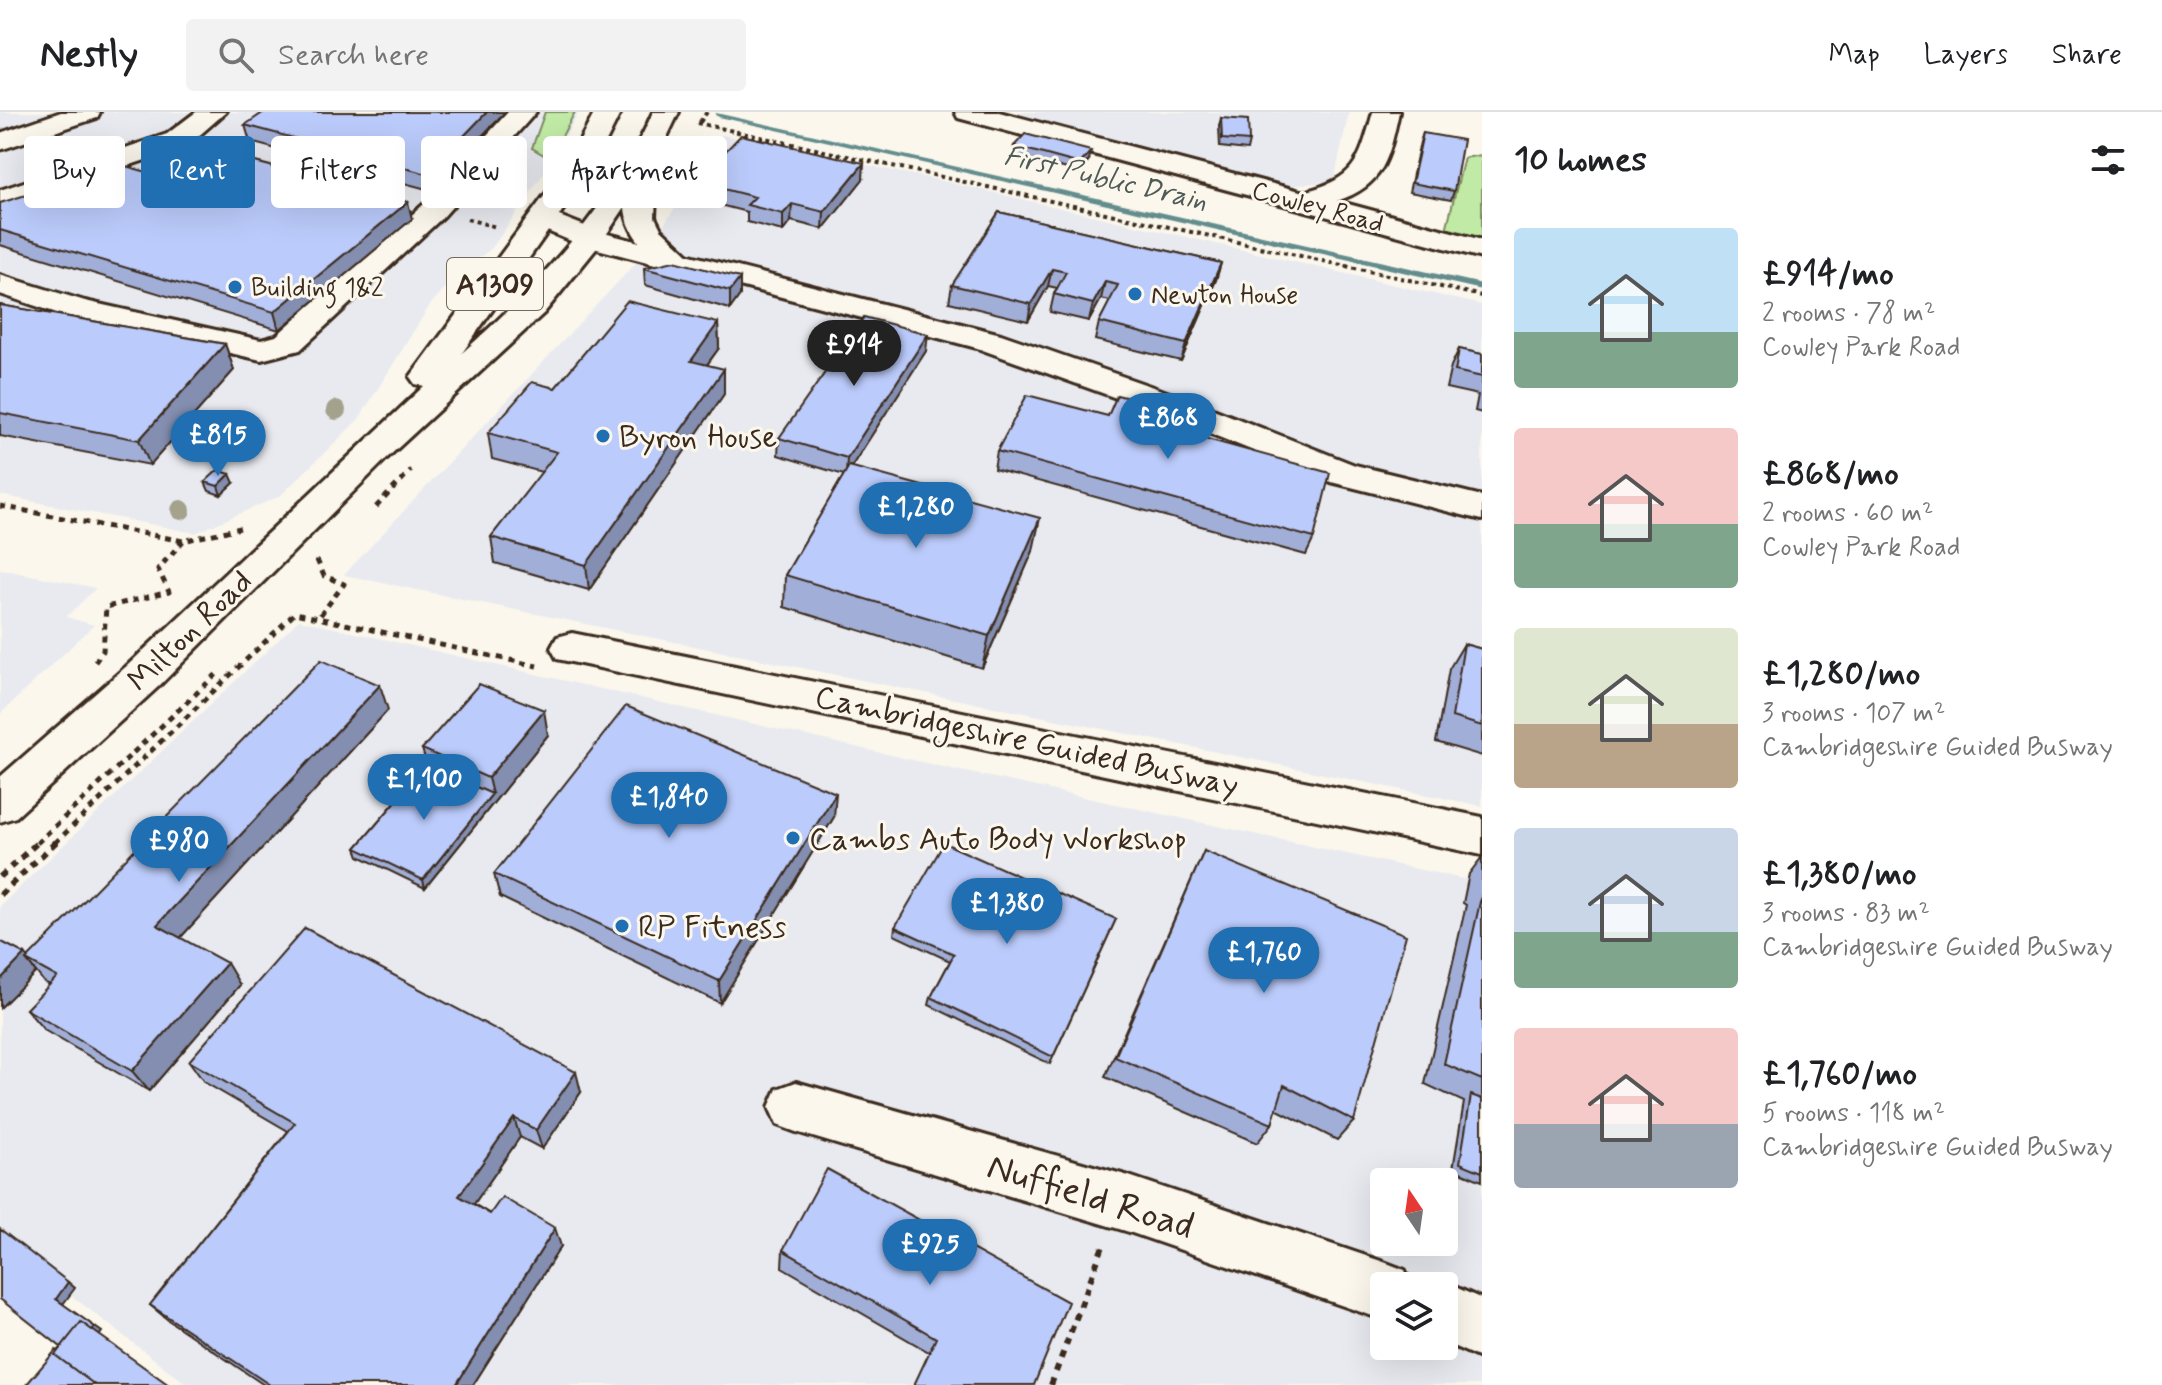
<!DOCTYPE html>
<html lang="en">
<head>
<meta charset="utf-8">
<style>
	body { margin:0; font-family:Mynerve,sans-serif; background:#f2f2f2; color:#202124; height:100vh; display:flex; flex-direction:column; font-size:30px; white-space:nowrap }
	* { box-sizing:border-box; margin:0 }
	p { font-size:26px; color:#757577 }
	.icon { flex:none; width:44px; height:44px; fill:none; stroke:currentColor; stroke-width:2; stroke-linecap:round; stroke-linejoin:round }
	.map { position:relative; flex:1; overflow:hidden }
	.details { display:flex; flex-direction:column; background:#fff; width:680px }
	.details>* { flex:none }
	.top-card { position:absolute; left:24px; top:24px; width:760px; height:72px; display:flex; gap:16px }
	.needle { width:52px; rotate:347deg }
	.buttons { position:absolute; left:1370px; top:1056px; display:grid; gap:16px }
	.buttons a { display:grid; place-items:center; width:88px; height:88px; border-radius:8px; background:#fff; box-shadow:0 8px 32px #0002; font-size:40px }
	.price { position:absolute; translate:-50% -68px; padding:0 18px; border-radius:28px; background:#1f6fb2; color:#fff; font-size:26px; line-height:52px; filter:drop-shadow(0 2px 4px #0008) }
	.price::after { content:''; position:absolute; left:50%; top:48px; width:24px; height:18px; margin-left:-12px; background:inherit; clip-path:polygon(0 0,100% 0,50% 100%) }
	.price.on { background:#222; color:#fff }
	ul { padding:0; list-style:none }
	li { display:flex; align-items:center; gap:24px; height:200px; padding:0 32px }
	li span { display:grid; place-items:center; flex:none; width:224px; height:160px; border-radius:8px; color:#555 }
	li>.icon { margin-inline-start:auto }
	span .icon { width:96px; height:96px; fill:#fffc; stroke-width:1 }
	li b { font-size:34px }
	h2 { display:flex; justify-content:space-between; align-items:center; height:96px; padding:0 32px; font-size:34px }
	.chip { padding:0 28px; border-radius:8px; background:#fff; box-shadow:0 8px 32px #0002; font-size:28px; line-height:72px }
	.chip.on { background:#1f6fb2; color:#fff }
	header { display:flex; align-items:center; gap:48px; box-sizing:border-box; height:112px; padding:0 40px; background:#fff; border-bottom:2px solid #e0e0e0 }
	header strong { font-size:38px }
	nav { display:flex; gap:44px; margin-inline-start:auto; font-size:28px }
	.search { width:560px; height:72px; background:#f2f2f2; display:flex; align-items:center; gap:20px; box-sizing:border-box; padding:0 28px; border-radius:8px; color:#757577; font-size:30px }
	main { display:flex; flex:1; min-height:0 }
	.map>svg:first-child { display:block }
	.built { fill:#e8eaf0; fill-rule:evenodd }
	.green { fill:#c0eaa5; stroke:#7e8a62; stroke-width:2 }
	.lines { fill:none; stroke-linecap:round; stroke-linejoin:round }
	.stream { fill:#638c8d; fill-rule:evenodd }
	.minor-casing { stroke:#3b2a1e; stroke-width:6 }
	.major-casing { stroke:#3b2a1e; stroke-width:6 }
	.path-far2 { stroke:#3b2a1e; stroke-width:4; stroke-dasharray:4 4; stroke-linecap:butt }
	.path-far1 { stroke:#3b2a1e; stroke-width:5; stroke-dasharray:6 6; stroke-linecap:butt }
	.path { stroke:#3b2a1e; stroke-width:6; stroke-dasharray:7 7; stroke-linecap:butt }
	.minor { fill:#fbf7ec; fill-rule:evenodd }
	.major { fill:#fbf7ec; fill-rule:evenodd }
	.tree { fill:#a4a18d }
	.wall { fill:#a1afd8; stroke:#3b2a1e; stroke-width:2 }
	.shaded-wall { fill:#838eb0; stroke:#3b2a1e; stroke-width:2 }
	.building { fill:#bbcbfb; stroke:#3b2a1e; stroke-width:2 }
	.poi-dot { fill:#1f6fb2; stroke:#fbf7ec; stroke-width:3 }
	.labels { text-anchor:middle; stroke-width:6; stroke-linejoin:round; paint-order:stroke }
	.far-street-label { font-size:26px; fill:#3b2a1e; stroke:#fbf7ec }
	.far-poi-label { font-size:26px; fill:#3b2a1e; stroke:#fbf7ec; text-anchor:start }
	.far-water-label { font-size:28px; font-style:italic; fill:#4f5b56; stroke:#fbf7ec }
	.shield { fill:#fbf7ec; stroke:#75685c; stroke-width:2 }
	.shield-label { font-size:30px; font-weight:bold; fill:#3b2a1e }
	.poi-label { font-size:32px; fill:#3b2a1e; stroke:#fbf7ec; text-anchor:start }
	.street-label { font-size:32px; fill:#3b2a1e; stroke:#fbf7ec }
	.near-street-label { font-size:38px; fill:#3b2a1e; stroke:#fbf7ec }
</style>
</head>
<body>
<header>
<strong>Nestly</strong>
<div class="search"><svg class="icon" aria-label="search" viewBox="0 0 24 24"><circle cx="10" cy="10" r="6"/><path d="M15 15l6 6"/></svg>Search here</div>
<nav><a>Map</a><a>Layers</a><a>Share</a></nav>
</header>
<main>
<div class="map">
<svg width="1482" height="1273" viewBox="0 0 1482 1273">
	<rect width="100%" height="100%" fill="#fbf7ec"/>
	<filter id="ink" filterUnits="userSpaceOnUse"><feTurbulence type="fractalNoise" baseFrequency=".0125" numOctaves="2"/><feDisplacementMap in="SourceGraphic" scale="16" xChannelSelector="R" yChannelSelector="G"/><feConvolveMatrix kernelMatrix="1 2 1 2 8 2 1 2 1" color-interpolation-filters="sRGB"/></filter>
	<g filter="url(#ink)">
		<path class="built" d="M0 0H579L546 58 492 136 460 160 430 193 359 307 280 384 195 421 0 383Z
			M991 0H1349L1334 69 1270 76Z
			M722 23 952 71 1482 193V694L344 463 647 139Z
			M0 457 96 476 66 505 94 513 0 602Z
			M299 508 943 655 1482 771V1273H188L0 1129V794ZM1384 1070H1444V1130H1384ZM1384 1174H1444V1234H1384Z"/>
		<path class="green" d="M545 0H575L560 28 544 43 532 36Z
			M1482 43V126L1446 118 1464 46Z"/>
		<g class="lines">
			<path class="stream" d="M716 1 1482 172V178L719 5 715 3Z"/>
			<g class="minor-casing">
				<path id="minor" d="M61 0H100L97 6 0 38V21Z
					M196 0H226L187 34 0 97V78L167 22Z
					M508 0H536L444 104 300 238 261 248 66 204 0 182V163L85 189 261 228 276 224 424 92Z
					M955 0H999L1304 80C1356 66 1359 50 1373 0H1399C1389 45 1385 73 1337 89L1482 128V146L958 6Z
					M544 98 600 120 1001 222 1193 289 1355 353 1482 384V408L1331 370 1169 305 977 236 578 132 533 113 529 107 533 101Z
					M572 521 1482 705V743L557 547 551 536 557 525Z
					M796 970 1129 1064 1384 1150 1405 1158 1411 1174H1384V1208L1129 1120 796 1020 777 1013 769 995 777 977Z
					M1444 1170 1482 1187V1247L1444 1230V1174H1435Z"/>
			</g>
			<g class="major-casing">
				<path id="major" d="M595 0H621L594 54 462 241C537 174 612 94 653 0H679L658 44 667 51 656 83 655 105 661 117 692 146 688 153C658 160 626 123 625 95L600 132 544 201 387 346 159 574 16 705 0 710V665L129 552 424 274 415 272 410 265 567 53Z"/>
			</g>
			<path class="path-far2" d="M700 10 707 0
				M697 11 1482 184
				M467 107 496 115"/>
			<path class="path-far1" d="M0 394 183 429 240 416
				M376 395 411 358
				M317 448 324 464 344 472 318 506
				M95 550 103 539 106 495 169 480 158 457 183 429
				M37 731 219 560
				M55 731 295 501 537 554"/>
			<path class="path" d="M0 765 39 729
				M0 783 57 729
				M1051 1273 1103 1134"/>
			<use href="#minor" class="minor"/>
			<use href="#major" class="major"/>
		</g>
		<g class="tree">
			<circle cx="336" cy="298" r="10"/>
			<circle cx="181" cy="398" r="10"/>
		</g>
		<path class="wall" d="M505 0 430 78 250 30 245 13Z
			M1221 6 1249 29 1247 38 1220 35 1219 14Z
			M1423 21 1454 79 1451 88 1409 80 1420 30Z
			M1014 34 1089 48 1079 60 1013 43Z
			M172 67 412 107 279 218 0 133V91Z
			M863 67 823 117 791 109 783 119 747 110V100L696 87V70Z
			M999 100 1221 151 1216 168 1181 249 1095 228 1099 210 1110 189 1101 187 1089 209 1050 200 1054 182 1057 176 1048 174 1028 209 949 190 952 173Z
			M644 156 740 166V183L730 197 645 173Z
			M0 193 225 232 234 258 150 353 0 324Z
			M718 211 719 236 707 253 724 282 589 478 495 451 491 425 542 360 492 347 488 321 555 276Z
			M1459 237 1482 242V301L1475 299 1478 283 1446 276 1451 254Z
			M926 239 851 355 1033 439 982 556 784 495 785 463 844 363 778 343 779 326Z
			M1108 304 1189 322 1314 426 1306 443 994 357 997 339Z
			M205 370 234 371 221 383 209 379Z
			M1464 532 1482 537V644L1436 630 1449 557Z
			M388 598 180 826 240 873 149 979 44 918 26 897 50 873 44 870 36 860 0 896 25 842 28 846Z
			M548 623 425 776 359 744 356 736 427 653 422 637Z
			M834 705 720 891 500 785 494 762Z
			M1204 739 1354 1009 1337 1028 1276 997 1272 1012 1257 1031 1105 965Z
			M1482 745V1069L1453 1057 1464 990 1425 972 1466 793 1463 791 1469 762Z
			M1116 807 1050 952 929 893 931 885 950 849 894 823 895 815Z
			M189 949 581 980 542 1037 520 1025 474 1092 490 1102 561 1134 473 1273H264L168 1208 150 1193 288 1019 204 970Z
			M783 1138 1034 1273 929 1240 782 1155Z"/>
		<path class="shaded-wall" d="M487 0H505L430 78 427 62Z
			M1091 39 1089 48 1079 60 1080 52Z
			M864 51 863 67 823 117 824 100Z
			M408 90 412 107 279 218 274 200Z
			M792 92 791 109 783 119V102Z
			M1221 151 1216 168 1181 249 1186 232Z
			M1052 157 1048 174 1028 209 1031 192Z
			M740 166V183L730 197V179Z
			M1105 170 1101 187 1089 209 1093 192Z
			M718 211 719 236 691 274V249Z
			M928 222 926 239 846 363 847 346Z
			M225 232 234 258 150 353 139 328Z
			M724 257V282L589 478 586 453Z
			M230 362 234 371 221 383 218 374Z
			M1040 406 1033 439 982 556 989 524Z
			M380 573 388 598 171 836 157 813Z
			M544 598 548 623 425 776 423 768 492 682 488 666Z
			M836 681 834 705 720 891 719 869Z
			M25 842 32 851 26 848 36 860 0 896V868Z
			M227 851 240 873 149 979 132 959Z
			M576 960 581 980 542 1037 536 1018Z
			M514 1006 520 1025 467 1102 459 1084Z
			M555 1116 561 1134 473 1273H456Z
			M68 1170 75 1176 63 1192 56 1187Z
			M95 1215 102 1220 80 1250 72 1245Z"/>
		<path class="building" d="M264 0H487L427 62 245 13Z
			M1221 6 1248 8 1249 29 1222 27Z
			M1423 21 1463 28 1454 79 1412 71Z
			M1025 22 1091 39 1080 52 1014 34Z
			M741 23 864 51 824 100 792 92 783 102 747 93 755 85 696 70Z
			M213 39 408 90 274 200 0 118V91L122 53 172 67Z
			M999 100 1221 151 1186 232 1099 210 1118 173 1105 170 1093 192 1054 182 1066 160 1052 157 1031 192 952 173Z
			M674 149 740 166 730 179 644 156Z
			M627 189 718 211 691 249 724 257 586 453 491 425 557 340 488 321 532 270 555 276Z
			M0 193 225 232 139 328 0 301Z
			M864 205 928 222 847 346 779 326Z
			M1459 237 1482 242V265L1455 259Z
			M1027 283 1108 304 1117 283 1194 303 1189 322 1330 361 1314 426 997 339Z
			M849 354 1040 406 989 524 785 463Z
			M218 358 230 362 218 374 205 370Z
			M1464 532 1482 537V614L1452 605Z
			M321 548 380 573 157 813 227 851 132 959 26 897 57 865 26 848Z
			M479 572 544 598 488 666 422 637Z
			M626 594 836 681 719 869 494 762Z
			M427 653 492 682 423 768 356 736Z
			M944 731 1116 807 1053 945 931 885 954 842 895 815Z
			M1204 739 1406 823 1354 1009 1284 973 1272 1012 1115 945Z
			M1482 781V968L1444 952Z
			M305 816 576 960 536 1018 514 1006 459 1084 490 1102 502 1085 555 1116 456 1273H270L150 1193 295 1011 189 949Z
			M0 829 25 842 0 868Z
			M1471 983 1482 987V1060L1460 1051Z
			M827 1057 1068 1190 1034 1273H914L936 1226 783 1138Z
			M0 1117 68 1170 56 1187 95 1215 92 1218 81 1210 61 1235 0 1187Z
			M81 1210 169 1273H95L55 1243Z
			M56 1238 58 1239 55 1243 95 1273H26Z"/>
	</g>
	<g class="poi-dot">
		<circle cx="235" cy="175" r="8"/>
		<circle cx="1135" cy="182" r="8"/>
		<circle cx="603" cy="324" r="8"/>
		<circle cx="793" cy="726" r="8"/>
		<circle cx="622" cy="814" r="8"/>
	</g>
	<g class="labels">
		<g class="far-street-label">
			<text transform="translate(1318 94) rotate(15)" y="9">Cowley Road</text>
		</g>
		<g class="far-poi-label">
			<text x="251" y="184">Building 1&amp;2</text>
			<text x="1151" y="191">Newton House</text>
		</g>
		<g class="far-water-label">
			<text transform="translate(1106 65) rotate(13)" y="10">First Public Drain</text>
		</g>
		<rect class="shield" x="447" y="146" width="96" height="52" rx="6"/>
		<g class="shield-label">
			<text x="495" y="182">A1309</text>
		</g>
		<g class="poi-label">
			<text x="619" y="335">Byron House</text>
			<text x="809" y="737">Cambs Auto Body Workshop</text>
			<text x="638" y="825">RP Fitness</text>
		</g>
		<g class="street-label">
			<text transform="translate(189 518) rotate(-44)" y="11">Milton Road</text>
			<text transform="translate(1027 628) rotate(12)" y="11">Cambridgeshire Guided Busway</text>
		</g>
		<g class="near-street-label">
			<text transform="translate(1091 1083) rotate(17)" y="13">Nuffield Road</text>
		</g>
	</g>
</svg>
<div class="buttons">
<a><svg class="needle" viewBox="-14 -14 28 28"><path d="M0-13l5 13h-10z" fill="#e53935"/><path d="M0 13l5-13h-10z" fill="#757577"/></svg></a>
<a><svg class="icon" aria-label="layers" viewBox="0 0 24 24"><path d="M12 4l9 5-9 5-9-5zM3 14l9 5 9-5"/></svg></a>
</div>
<b class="price on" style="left:854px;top:276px">£914</b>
<b class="price" style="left:1168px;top:349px">£868</b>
<b class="price" style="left:218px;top:366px">£815</b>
<b class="price" style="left:916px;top:438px">£1,280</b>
<b class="price" style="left:424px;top:710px">£1,100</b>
<b class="price" style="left:669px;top:728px">£1,840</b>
<b class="price" style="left:179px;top:772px">£980</b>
<b class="price" style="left:1007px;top:834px">£1,380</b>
<b class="price" style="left:1264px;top:883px">£1,760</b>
<b class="price" style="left:930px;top:1175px">£925</b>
<div class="top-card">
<a class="chip">Buy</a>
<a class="chip on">Rent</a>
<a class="chip">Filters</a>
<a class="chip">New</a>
<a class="chip">Apartment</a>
</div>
</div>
<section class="details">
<h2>10 homes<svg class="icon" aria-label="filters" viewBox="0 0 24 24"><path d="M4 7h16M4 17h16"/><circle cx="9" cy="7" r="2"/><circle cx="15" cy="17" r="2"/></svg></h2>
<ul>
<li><span style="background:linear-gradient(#bfe0f5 65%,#7fa58c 0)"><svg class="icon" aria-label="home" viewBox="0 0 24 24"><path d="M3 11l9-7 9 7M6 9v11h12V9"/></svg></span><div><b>£914/mo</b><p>2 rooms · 78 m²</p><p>Cowley Park Road</p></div></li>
<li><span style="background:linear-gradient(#f6c9c9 60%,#7fa58c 0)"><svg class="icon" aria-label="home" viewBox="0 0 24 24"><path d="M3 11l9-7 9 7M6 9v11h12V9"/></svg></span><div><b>£868/mo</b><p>2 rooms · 60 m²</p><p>Cowley Park Road</p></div></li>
<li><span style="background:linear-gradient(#dfe7d0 60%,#b9a48a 0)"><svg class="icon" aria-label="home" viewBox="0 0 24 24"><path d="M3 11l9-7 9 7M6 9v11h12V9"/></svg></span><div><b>£1,280/mo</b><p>3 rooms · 107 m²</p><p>Cambridgeshire Guided Busway</p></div></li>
<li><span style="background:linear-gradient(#c9d6e8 65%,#7fa58c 0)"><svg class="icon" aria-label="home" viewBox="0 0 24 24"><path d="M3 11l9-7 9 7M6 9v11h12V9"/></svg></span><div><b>£1,380/mo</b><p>3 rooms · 83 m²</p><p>Cambridgeshire Guided Busway</p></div></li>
<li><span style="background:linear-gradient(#f6c9c9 60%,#9aa5b1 0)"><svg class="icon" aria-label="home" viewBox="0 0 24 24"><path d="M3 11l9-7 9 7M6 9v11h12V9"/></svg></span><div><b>£1,760/mo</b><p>5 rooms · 118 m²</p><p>Cambridgeshire Guided Busway</p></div></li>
</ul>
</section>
</main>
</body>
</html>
